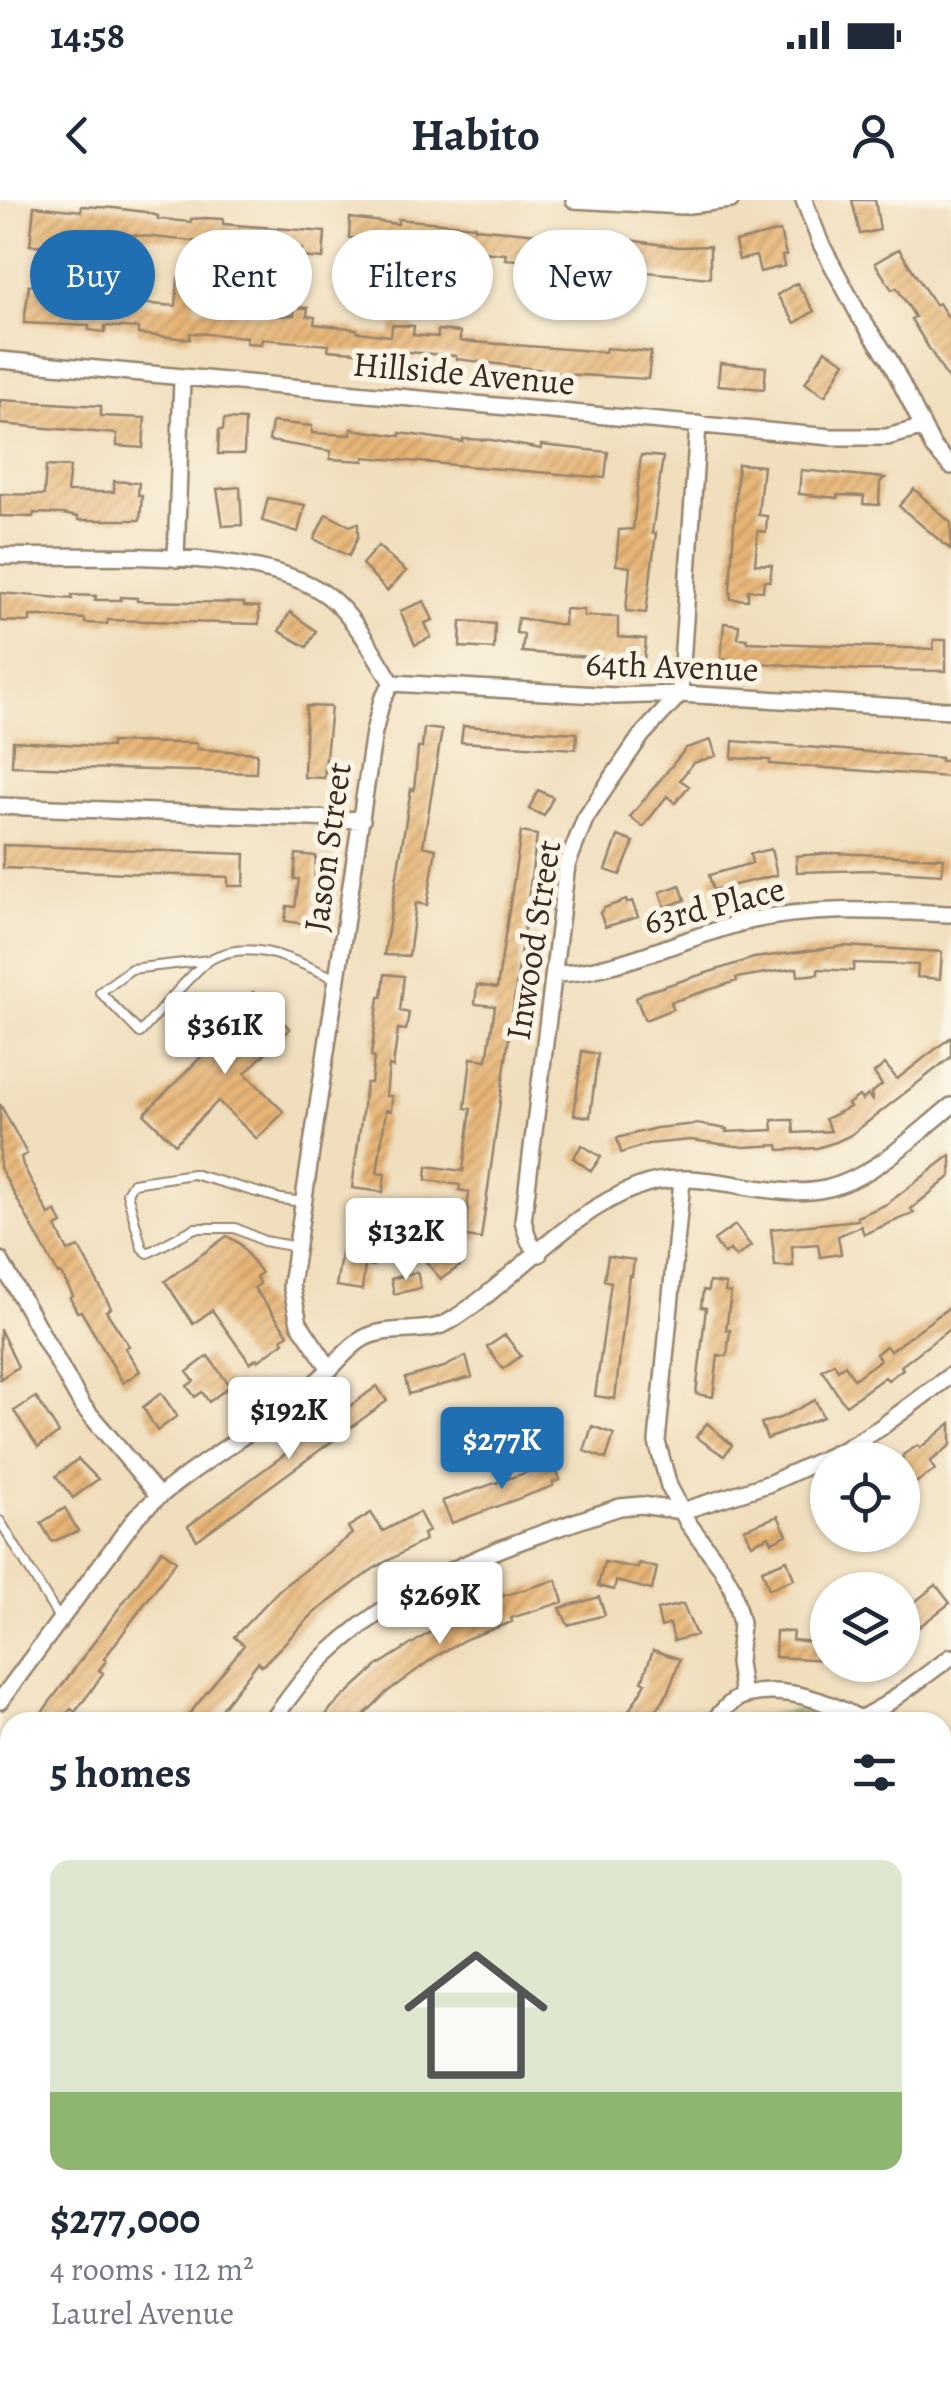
<!DOCTYPE html>
<html lang="en">
<head>
<meta charset="utf-8">
<style>
	body { margin:0; font-family:Alegreya,serif; background:#f2f2f3; color:#1f2937; height:100vh; display:flex; flex-direction:column; font-size:38px; white-space:nowrap }
	* { box-sizing:border-box; margin:0 }
	p { font-size:32px; color:#747a83 }
	.icon { flex:none; width:55px; height:55px; fill:none; stroke:currentColor; stroke-width:2; stroke-linecap:round; stroke-linejoin:round }
	.map { position:relative; flex:1; overflow:hidden }
	.drawer { position:absolute; left:0px; top:1512px; width:952px; height:672px; display:flex; flex-direction:column; background:#fff; border-radius:30px 30px 0 0; box-shadow:0 2px 8px #0004 }
	.drawer>* { flex:none }
	.top-card { position:absolute; left:30px; top:30px; width:892px; height:90px; display:flex; gap:20px }
	.controls { position:absolute; left:810px; top:1242px; display:grid; gap:20px }
	.controls a { display:grid; place-items:center; width:110px; height:110px; border-radius:50%; background:#fff; box-shadow:0 2px 8px #0004; font-size:50px }
	.price { position:absolute; translate:-50% -85px; padding:0 22px; border-radius:10px; background:#fff; color:#222; font-size:32px; line-height:65px; filter:drop-shadow(0 2px 5px #0008) }
	.price::after { content:''; position:absolute; left:50%; top:60px; width:30px; height:22px; margin-left:-15px; background:inherit; clip-path:polygon(0 0,100% 0,50% 100%) }
	.price.selected { background:#1f6fb2; color:#fff }
	ul { padding:0; list-style:none }
	li { display:grid; align-content:center; gap:20px; height:530px; padding:0 50px }
	li span { display:grid; place-items:center; height:310px; border-radius:20px; color:#555 }
	li>.icon { margin-inline-start:auto }
	span .icon { width:180px; height:180px; fill:#fffc; stroke-width:1 }
	li b { font-size:42px }
	h2 { display:flex; justify-content:space-between; align-items:center; height:120px; padding:0 50px; font-size:42px }
	.tag { padding:0 35px; border-radius:45px; background:#fff; box-shadow:0 2px 8px #0004; font-size:35px; line-height:90px }
	.tag.selected { background:#1f6fb2; color:#fff }
	.status { display:flex; justify-content:space-between; align-items:center; height:70px; padding:0 50px; background:#fff; direction:ltr }
	.status svg { height:28px; fill:currentColor }
	header { display:flex; justify-content:space-between; align-items:center; height:130px; padding:0 50px; background:#fff; font-size:45px; font-weight:600 }
	.map>svg:first-child { display:block }
	.green { fill:#83d08f; stroke:#5f7d56; stroke-width:2.5 }
	.building { fill:url(#building-hatch) }
	.lines { fill:none; stroke-linecap:round; stroke-linejoin:round }
	.service-casing { stroke:#96846d; stroke-width:12 }
	.minor-casing { stroke:#96846d; stroke-width:20 }
	.tertiary-casing { stroke:#96846d; stroke-width:25 }
	.service { stroke:#fff; stroke-width:8 }
	.minor { stroke:#fff; stroke-width:15 }
	.tertiary { stroke:#fff; stroke-width:20 }
	.labels { text-anchor:middle; stroke-width:10; stroke-linejoin:round; paint-order:stroke }
	.street-label { font-size:35px; fill:#3b2a1e; stroke:#fcf5e5 }
</style>
</head>
<body>
<div class="status"><b>14:58</b><svg viewBox="0 0 49 12"><path d="M0 12V9h3v3zM5 12V6h3v6zM10 12V3h3v9zM15 12V0h3v12zM26 1h20v11H26zM47 4h2v5h-2z"/></svg></div>
<header><svg class="icon" aria-label="back" viewBox="0 0 24 24"><path d="M15 5l-7 7 7 7"/></svg>Habito<svg class="icon" aria-label="person" viewBox="0 0 24 24"><circle cx="12" cy="8" r="4"/><path d="M4 21q1-7 8-7t8 7"/></svg></header>
<div class="map">
<svg width="951" height="2184" viewBox="0 0 951 2184">
	<defs>
		<pattern id="building-hatch" width="6" height="6" patternUnits="userSpaceOnUse" patternTransform="scale(2.5)"><rect width="6" height="6" fill="#e8b677"/><path d="M-1 1l2-2M0 6l6-6M5 7l2-2" fill="none" stroke="#bd9461"/></pattern>
	</defs>
	<rect width="100%" height="100%" fill="#fcf5e5"/>
	<filter id="ink" filterUnits="userSpaceOnUse"><feTurbulence type="fractalNoise" baseFrequency=".01" numOctaves="2"/><feDisplacementMap in="SourceGraphic" scale="20" xChannelSelector="R" yChannelSelector="G"/><feConvolveMatrix kernelMatrix="1 2 1 2 8 2 1 2 1" color-interpolation-filters="sRGB"/></filter>
	<filter id="wash" filterUnits="userSpaceOnUse"><feTurbulence type="fractalNoise" baseFrequency=".0048" numOctaves="4" result="noise"/><feDisplacementMap in="SourceGraphic" scale="40" xChannelSelector="R" yChannelSelector="G"/><feGaussianBlur stdDeviation="2.25" result="paint"/><feColorMatrix in="noise" values="0 0 0 0 0 0 0 0 0 0 0 0 0 0 0 0 0 1.4 0 .05"/><feComposite in="paint" operator="in"/></filter>
	<g filter="url(#wash)">
		<rect width="100%" height="100%" fill="#f0debc"/>
		<path class="green" d="M793 1512 806 1514 817 1522H729Z"/>
		<g id="blocks">
			<path class="building" d="M852 0H875L880 30 860 34Z
				M34 6 81 11 82 6 114 8 145 12 158 16V19L191 22V19L205 18 223 19V24L325 32 323 59 301 57 302 49 270 46 269 59 246 57 244 70 209 65 213 43 64 28 63 40 51 38V46L30 45Z
				M350 18 398 24V19L475 26V28L621 42V39L678 47 710 46V78L505 59 506 54 414 47V52L358 45V38H349Z
				M780 31 786 55 782 56 784 66 760 72 756 56 739 60 735 42Z
				M899 49 935 105 939 103 951 122V184L911 119 915 117 897 88 892 90 875 63Z
				M178 78 198 79 194 108 282 116 294 115 295 107 308 108 307 116 315 117 314 124 357 129V132L391 136 392 125 414 126 413 135 438 137V130L460 132V141L605 152 606 148 651 152 648 179 545 173V170L456 159V156L408 152 371 149 370 152H355L328 150 329 145 262 139 261 144 246 143 247 137 208 134 190 133V139L138 134V128L105 126V132L89 130V126L24 123 29 85 61 88 60 97 176 106Z
				M797 83 814 111 795 123 777 95Z
				M825 150 845 162 825 196 805 183Z
				M720 163 766 167 764 189 718 185Z
				M0 200 101 206V216L145 218 143 248 117 246V234L0 224Z
				M224 219 245 220 244 254H218L219 230H223Z
				M272 222 312 226V233L351 235V229L400 236V233L463 242V239L491 240 541 249V245L608 252 605 278 364 257V261L330 259 331 251 269 241Z
				M641 255 663 257 652 333H656L646 413 626 411 630 367 616 365 619 330 633 329Z
				M738 264 763 266 758 315 767 316 766 332 758 331 755 364 772 365 770 381H764L763 391 748 390V400L731 399 730 389Z
				M46 266 70 267 67 292H114V281L139 283 138 295H142L140 320H78V317L63 314 34 313 33 317 0 316V294L44 295Z
				M801 270 885 278 880 282 879 305 863 304 864 296 837 295V298L799 294Z
				M240 287 242 325 223 326 217 289Z
				M914 289 951 323V350L899 306Z
				M268 298 305 305 298 332 262 321Z
				M326 314 350 326 358 323V337L349 356 314 339Z
				M378 346 406 371 387 391 362 364Z
				M0 393 72 399V395L96 396 95 400H121V397L137 398V401L244 403V406L259 407V424L108 420 107 424 85 423V419L41 416H30V422L0 421Z
				M424 401 433 420 425 423 431 437 415 445 400 411Z
				M565 409 584 410V416L618 417V437L646 439 644 461 522 452 524 434 516 433 518 418 564 425Z
				M290 412 316 431 307 447 279 431Z
				M461 421 495 424 494 449 460 447Z
				M724 423 739 425 738 438 747 439V442L933 449 934 440H946V471L859 470 729 461 721 458Z
				M306 506 331 507 324 578 304 577Z
				M463 526 577 533 576 549 461 542Z
				M424 528 442 530 423 646 436 649 427 705 416 703 409 756 384 755 411 589 414 590 418 548H422Z
				M711 540 716 556 693 563 680 580 689 586 675 603 667 596 643 627 630 617 686 548Z
				M13 541 111 547V542L197 543V549L257 553 256 573 12 566Z
				M733 541 941 558V561H948V577L770 564V560L732 558Z
				M538 590 553 597 544 616 529 609Z
				M521 632 537 635 481 1039 465 1037 469 992 459 990 460 985 426 980 427 966 463 971 471 909 465 908 471 858 487 860 495 806 475 804 477 785 497 788Z
				M618 636 634 642 620 675 606 670Z
				M3 645 245 654 244 686H228V677L3 668Z
				M771 649 777 675 713 690 709 675 752 663 750 654Z
				M833 653 944 658 942 674 873 670 797 672 796 656Z
				M296 654 316 656 311 725 285 721 287 706 295 707 299 679H294Z
				M680 685 685 700 665 707 660 692Z
				M626 700 627 703 632 701 638 717 605 727 600 713 604 708Z
				M844 746 942 752 940 779 917 777 918 765 854 763 853 771 818 769V774L798 776 797 768 736 778 737 781 671 802 673 809 645 820 636 798 643 793 754 758Z
				M385 774 404 776 400 811 409 813 406 830 398 829 393 867 389 866 386 896H392L391 911 386 910 377 973 385 974 383 992 352 988 366 883H371L374 857 371 856 379 797H382Z
				M253 792 290 829 245 873 284 912 257 939 218 901 175 944 144 914 240 818 233 812Z
				M951 837V857L851 935 836 942 817 948 779 950 778 945 744 947 691 940 648 944 621 953 617 938 656 928 697 924 727 929 726 932 773 930 772 920H793L794 933 831 931 825 919 850 907 848 904 859 896 862 900 868 895 873 902 871 893 882 885 874 873 885 864 897 879Z
				M582 851 598 854 590 917 574 915Z
				M0 904 27 954 21 957 23 965 49 1015 56 1011 62 1024 56 1027 68 1051 79 1047 111 1108 106 1111 129 1146 125 1148 140 1171 123 1183 81 1111 77 1112 70 1098 73 1096 61 1073 58 1074 0 968Z
				M582 945 601 957 591 971 573 958Z
				M951 955V976L911 1009 914 1013 864 1034 861 1026 838 1036 841 1054 820 1057 818 1044 792 1046 793 1066H775L771 1029 858 1020 857 1017 887 1004Z
				M735 1025 751 1046 736 1057 730 1050 724 1054 714 1040Z
				M227 1036 240 1044 261 1073 256 1077 260 1084 254 1088 288 1134 282 1139 284 1142 258 1161 257 1158 250 1163 212 1110 193 1124 165 1081Z
				M344 1037 376 1044 373 1066 365 1065 362 1090 336 1086Z
				M436 1044 446 1056 453 1052 463 1064 441 1079 421 1056Z
				M608 1056 634 1060 632 1076 629 1075 615 1199 595 1196 611 1082 604 1080Z
				M417 1072 421 1088 394 1094 391 1079Z
				M709 1082 726 1084 725 1092 731 1093 726 1130H730L727 1156 718 1155 713 1197 696 1194 706 1108 701 1107 703 1090 708 1091Z
				M951 1106V1128L901 1166 903 1169 888 1180 885 1177 846 1205 840 1198 822 1170 834 1163 838 1170 845 1165 854 1179 880 1160 876 1154 886 1146 890 1151Z
				M0 1129 18 1167 0 1179Z
				M505 1135 521 1156 503 1169 487 1147Z
				M208 1156 230 1186 209 1202 202 1192 195 1197 187 1186 194 1181 187 1172Z
				M466 1156 472 1177 409 1194 405 1178 444 1167Z
				M377 1186 387 1201 197 1340 188 1326Z
				M161 1193 177 1216 157 1231 143 1207Z
				M36 1197 59 1233 38 1247 14 1211Z
				M815 1200 823 1217 767 1239 761 1223 780 1218Z
				M707 1223 732 1245 724 1256 696 1237Z
				M951 1223V1245L930 1262 935 1270 912 1285 902 1271 903 1255 918 1245 920 1248Z
				M592 1226 614 1234 606 1259 584 1251Z
				M78 1259 98 1279 73 1298 56 1276Z
				M553 1259 560 1280 553 1282V1286L452 1323 442 1301 528 1272 532 1267Z
				M65 1308 78 1331 52 1342 41 1323Z
				M419 1312 429 1331 423 1334 425 1340 373 1369 314 1413 262 1466 258 1462 211 1522H183L244 1445 234 1437 280 1389 352 1334 348 1327 371 1313 383 1331Z
				M778 1316 787 1335 772 1342 769 1336 752 1344 744 1329Z
				M162 1350 176 1361 104 1459 106 1461 99 1470 103 1473 91 1491 75 1512 71 1509 60 1522H35Z
				M787 1360 794 1379 769 1389 762 1370Z
				M604 1362 638 1368 639 1363 657 1368 652 1390 616 1381 614 1390 598 1386Z
				M556 1380 563 1402 511 1418 512 1422 466 1439 436 1456 387 1492 357 1522H321L331 1508 377 1466 451 1419 496 1398Z
				M936 1385 950 1403 902 1440V1412Z
				M599 1397 605 1415 568 1425 560 1408Z
				M683 1404 696 1435 674 1441 670 1424 661 1427 657 1410Z
				M776 1431 793 1432 792 1440 828 1443V1460L775 1457Z
				M653 1450 680 1459 669 1491 649 1522H634L625 1517 646 1483 642 1481Z"/>
		</g>
	</g>
	<g filter="url(#ink)">
		<use href="#blocks" fill-opacity="0" stroke="#96846d" stroke-width="2.5"/>
		<g class="lines">
			<g class="service-casing">
				<path id="service" d="M210 760 131 769 100 792 140 833C155 817 195 768 211 759 253 736 299 763 339 780
					M297 1047 264 1041 235 1028H195L148 1053 142 1048 127 993 133 983 193 974 281 999 303 1002
					M0 1321 60 1420
					M942 2094 951 2092
					M794 2184 807 2175"/>
			</g>
			<g class="minor-casing">
				<path id="minor" d="M574 0 682 6 731 0
					M804 0 821 44 860 117 889 159 933 247 951 266
					M0 160 831 237H887L921 228
					M0 356C84 359 274 343 335 402 359 425 375 455 392 483
					M176 359 182 179
					M392 483 615 496 680 494 951 510
					M0 606 362 620
					M555 774C621 772 685 736 749 721 816 706 884 711 951 714
					M682 981 657 1242 669 1286 688 1323 721 1367 732 1387 741 1423 738 1463 743 1496
					M539 1054 529 1041 523 1021 567 665 585 619 604 590 641 536 680 494 698 224
					M0 1060 82 1205 158 1295
					M330 1169 299 1123 291 1085 374 532 382 500 392 483
					M0 1501 137 1316C181 1274 235 1244 284 1207 300 1195 316 1183 330 1169 341 1158 351 1145 364 1138 391 1124 425 1137 452 1120 515 1080 566 1014 637 987 697 963 764 1002 825 989 872 979 915 935 951 906
					M860 1519 885 1505 951 1457
					M271 1522C285 1504 298 1484 314 1467 400 1379 507 1344 620 1307L641 1305 682 1311 768 1284 845 1249 880 1228 951 1175
					M713 1522C720 1513 731 1500 743 1496 781 1484 828 1501 860 1519V1522
					M942 1785 951 1795
					M0 1827 10 1822
					M0 1868 10 1876
					M408 2175 420 2184
					M625 2175 631 2184"/>
			</g>
			<g class="tertiary-casing">
				<path id="tertiary" d="M942 1928 951 1924
					M482 2184 490 2175"/>
			</g>
			<use href="#service" class="service"/>
			<use href="#minor" class="minor"/>
			<use href="#tertiary" class="tertiary"/>
		</g>
	</g>
	<g class="labels">
		<g class="street-label">
			<text transform="translate(464 173) rotate(5)" y="12">Hillside Avenue</text>
			<text transform="translate(672 466) rotate(2)" y="12">64th Avenue</text>
			<text transform="translate(327 647) rotate(-82)" y="12">Jason Street</text>
			<text transform="translate(714 705) rotate(-14)" y="12">63rd Place</text>
			<text transform="translate(533 740) rotate(-81)" y="12">Inwood Street</text>
		</g>
	</g>
</svg>
<div class="controls">
<a><svg class="icon" aria-label="locate" viewBox="0 0 24 24"><circle cx="12" cy="12" r="6"/><path d="M12 2v4M12 18v4M2 12h4M18 12h4"/></svg></a>
<a><svg class="icon" aria-label="layers" viewBox="0 0 24 24"><path d="M12 4l9 5-9 5-9-5zM3 14l9 5 9-5"/></svg></a>
</div>
<b class="price" style="left:225px;top:877px">$361K</b>
<b class="price" style="left:406px;top:1083px">$132K</b>
<b class="price" style="left:289px;top:1262px">$192K</b>
<b class="price selected" style="left:502px;top:1292px">$277K</b>
<b class="price" style="left:440px;top:1447px">$269K</b>
<div class="top-card">
<a class="tag selected">Buy</a>
<a class="tag">Rent</a>
<a class="tag">Filters</a>
<a class="tag">New</a>
</div>
<section class="drawer">
<h2>5 homes<svg class="icon" aria-label="filters" viewBox="0 0 24 24"><path d="M4 7h16M4 17h16"/><circle cx="9" cy="7" r="2"/><circle cx="15" cy="17" r="2"/></svg></h2>
<ul>
<li><span style="background:linear-gradient(#dfe7d0 75%,#8fb573 0)"><svg class="icon" aria-label="home" viewBox="0 0 24 24"><path d="M3 11l9-7 9 7M6 9v11h12V9"/></svg></span><div><b>$277,000</b><p>4 rooms · 112 m²</p><p>Laurel Avenue</p></div></li>
</ul>
</section>
</div>
</body>
</html>
